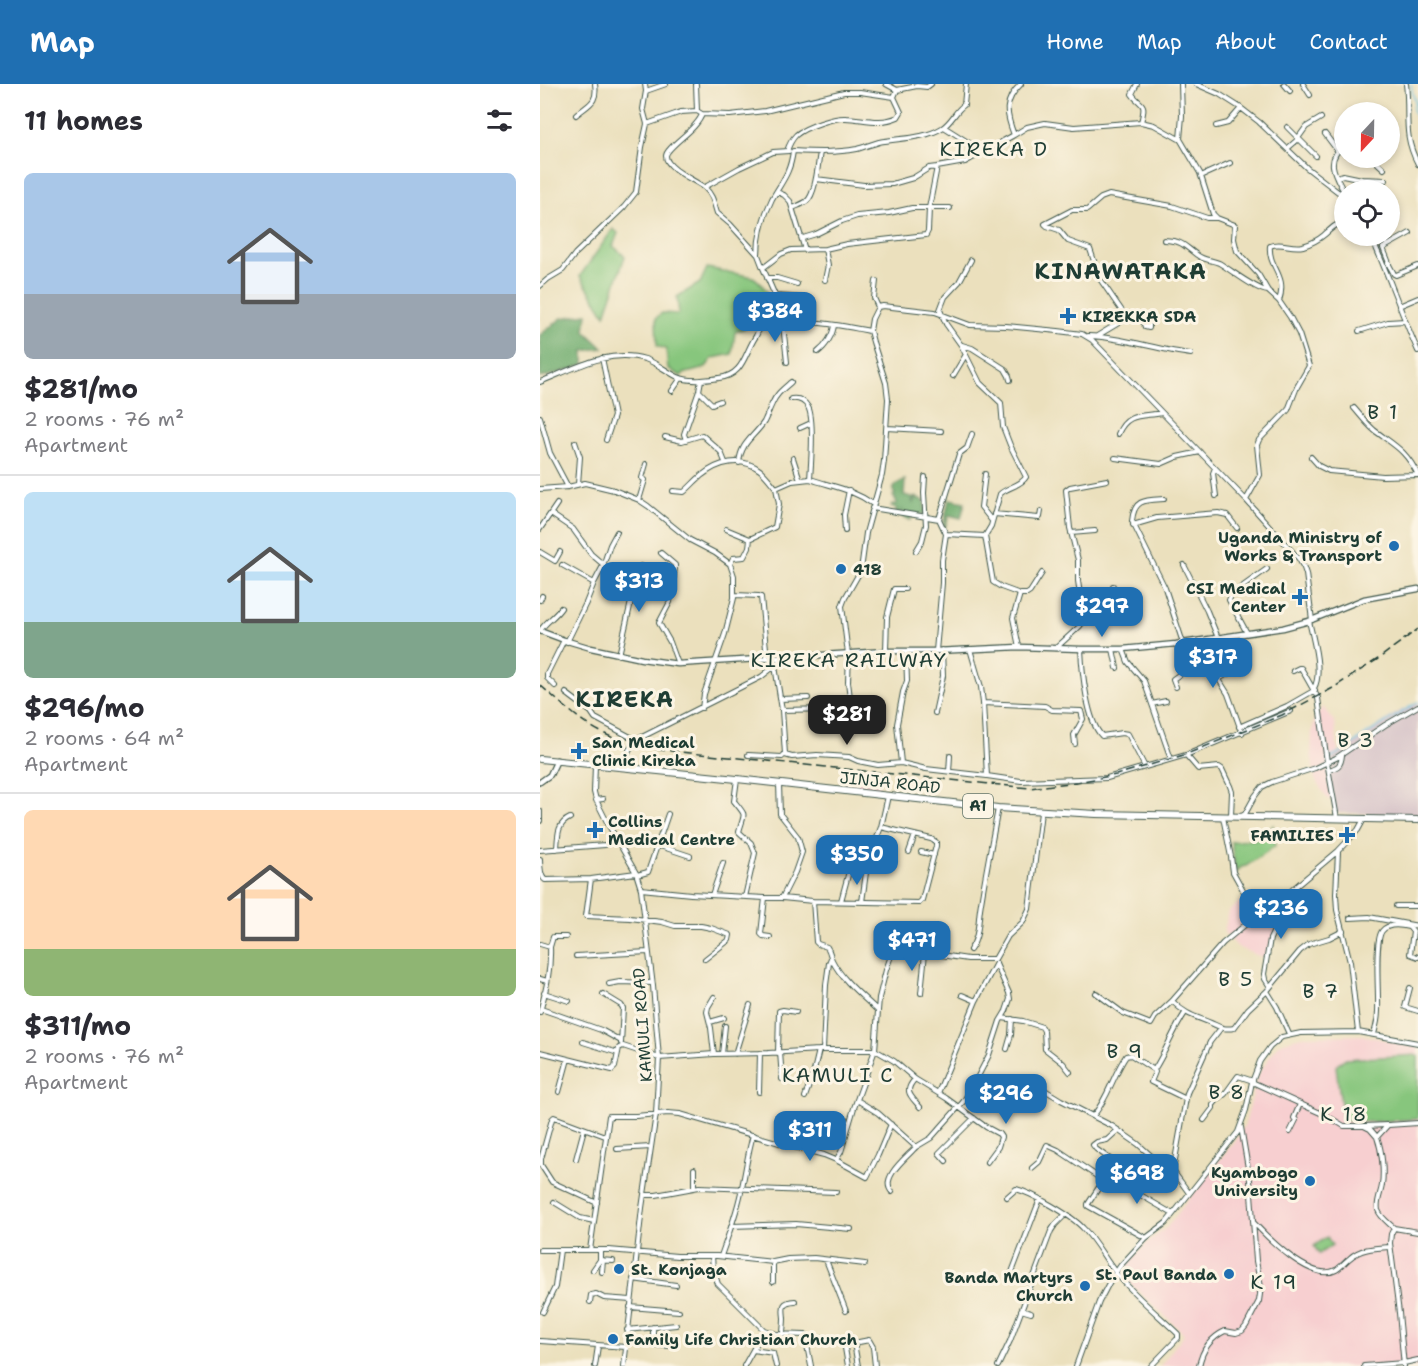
<!DOCTYPE html>
<html lang="en">
<head>
<meta charset="utf-8">
<style>
	body { margin:0; font-family:"Shantell Sans",sans-serif; background:#f2f2f3; color:#2b2b33; height:100vh; display:flex; flex-direction:column; font-size:22px; white-space:nowrap }
	* { box-sizing:border-box; margin:0 }
	p { font-size:20px; color:#7c7c81 }
	.icon { flex:none; width:33px; height:33px; fill:none; stroke:currentColor; stroke-width:2; stroke-linecap:round; stroke-linejoin:round }
	.map { position:relative; flex:1; overflow:hidden }
	.side { display:flex; flex-direction:column; background:#fff; width:540px }
	.side>* { flex:none }
	.needle { width:39px; rotate:202deg }
	.tools { position:absolute; left:794px; top:18px; display:grid; gap:12px }
	.tools a { display:grid; place-items:center; width:66px; height:66px; border-radius:50%; background:#fff; box-shadow:0 3px 9px #0003; font-size:30px }
	.price { position:absolute; translate:-50% -51px; padding:0 14px; border-radius:12px; background:#1f6fb2; color:#fff; font-size:20px; line-height:39px; filter:drop-shadow(0 2px 3px #0008) }
	.price::after { content:''; position:absolute; left:50%; top:36px; width:18px; height:14px; margin-left:-9px; background:inherit; clip-path:polygon(0 0,100% 0,50% 100%) }
	.price.current { background:#222; color:#fff }
	ul { padding:0; list-style:none }
	li { display:grid; align-content:center; gap:12px; height:318px; padding:0 24px }
	li+li { border-top:2px solid #e1e1e2 }
	li span { display:grid; place-items:center; height:186px; border-radius:9px; color:#555 }
	li>.icon { margin-inline-start:auto }
	span .icon { width:108px; height:108px; fill:#fffc; stroke-width:1 }
	li b { font-size:26px }
	h2 { display:flex; justify-content:space-between; align-items:center; height:72px; padding:0 24px; font-size:26px }
	header { display:flex; align-items:center; gap:36px; box-sizing:border-box; height:84px; padding:0 30px; background:#1f6fb2; color:#fff }
	header strong { font-size:28px }
	nav { display:flex; gap:33px; margin-inline-start:auto; font-size:21px }
	main { display:flex; flex:1; min-height:0 }
	.map>svg:first-child { display:block }
	.built { fill:#f7cfd0 }
	.industrial { fill:#d2bdc5 }
	.green { fill:#87c67d; stroke:#538258; stroke-width:1.5 }
	.forest { fill:#6dab6c; stroke:#467450; stroke-width:1.5 }
	.lines { fill:none; stroke-linecap:round; stroke-linejoin:round }
	.stream { stroke:#64c0e2; stroke-width:1.5 }
	.minor-casing { stroke:#3e5549; stroke-width:6 }
	.major-casing { stroke:#3e5549; stroke-width:7 }
	.highway-casing { stroke:#3e5549; stroke-width:8 }
	.minor { stroke:#fff; stroke-width:4 }
	.major { stroke:#fff; stroke-width:4.5 }
	.highway { stroke:#fff; stroke-width:6 }
	.rail { stroke:#1f3d34; stroke-width:1.5; stroke-dasharray:9 4.5; stroke-linecap:butt }
	.poi-dot { fill:#1f6fb2; stroke:#fcf5e5; stroke-width:2 }
	.labels { text-anchor:middle; stroke-width:6; stroke-linejoin:round; paint-order:stroke }
	.shield { fill:#fcf5e5; stroke:#617469; stroke-width:1.5 }
	.shield-label { font-size:15px; font-weight:bold; fill:#1f3d34 }
	.poi-label { font-size:16px; font-weight:bold; fill:#1f3d34; stroke:#fcf5e5; text-anchor:start }
	.street-label { font-size:16px; fill:#1f3d34; stroke:#fcf5e5 }
	.quarter-label { font-size:20px; letter-spacing:1.5px; fill:#1f3d34; stroke:#fcf5e5 }
	.district-label { font-size:22px; font-weight:bold; letter-spacing:1.5px; fill:#1f3d34; stroke:#fcf5e5 }
</style>
</head>
<body>
<header>
<strong>Map</strong>
<nav><a>Home</a><a>Map</a><a>About</a><a>Contact</a></nav>
</header>
<main>
<section class="side">
<h2>11 homes<svg class="icon" aria-label="filters" viewBox="0 0 24 24"><path d="M4 7h16M4 17h16"/><circle cx="9" cy="7" r="2"/><circle cx="15" cy="17" r="2"/></svg></h2>
<ul>
<li><span style="background:linear-gradient(#a9c7e8 65%,#9aa5b1 0)"><svg class="icon" aria-label="home" viewBox="0 0 24 24"><path d="M3 11l9-7 9 7M6 9v11h12V9"/></svg></span><div><b>$281/mo</b><p>2 rooms · 76 m²</p><p>Apartment</p></div></li>
<li><span style="background:linear-gradient(#bfe0f5 70%,#7fa58c 0)"><svg class="icon" aria-label="home" viewBox="0 0 24 24"><path d="M3 11l9-7 9 7M6 9v11h12V9"/></svg></span><div><b>$296/mo</b><p>2 rooms · 64 m²</p><p>Apartment</p></div></li>
<li><span style="background:linear-gradient(#ffd9b3 75%,#8fb573 0)"><svg class="icon" aria-label="home" viewBox="0 0 24 24"><path d="M3 11l9-7 9 7M6 9v11h12V9"/></svg></span><div><b>$311/mo</b><p>2 rooms · 76 m²</p><p>Apartment</p></div></li>
</ul>
</section>
<div class="map">
<svg width="878" height="1282" viewBox="0 0 878 1282">
	<rect width="100%" height="100%" fill="#fcf5e5"/>
	<filter id="ink" filterUnits="userSpaceOnUse"><feTurbulence type="fractalNoise" baseFrequency=".0167" numOctaves="2"/><feDisplacementMap in="SourceGraphic" scale="12" xChannelSelector="R" yChannelSelector="G"/><feConvolveMatrix kernelMatrix="1 2 1 2 8 2 1 2 1" color-interpolation-filters="sRGB"/></filter>
	<filter id="wash" filterUnits="userSpaceOnUse"><feTurbulence type="fractalNoise" baseFrequency=".008" numOctaves="4" result="noise"/><feDisplacementMap in="SourceGraphic" scale="24" xChannelSelector="R" yChannelSelector="G"/><feGaussianBlur stdDeviation="1.35" result="paint"/><feColorMatrix in="noise" values="0 0 0 0 0 0 0 0 0 0 0 0 0 0 0 0 0 1.4 0 .05"/><feComposite in="paint" operator="in"/></filter>
	<g filter="url(#wash)">
		<rect width="100%" height="100%" fill="#ebe0bd"/>
		<path class="built" d="M783 623 795 638 802 711 788 716 775 695 771 668 772 646 776 632Z
			M314 687 340 689 339 706 303 702 304 689Z
			M739 813 748 821 743 838 724 874 699 864 684 849 688 828 703 815Z
			M822 951 878 963V1282H620L644 1250 579 1189 608 1158 627 1143 699 1051 705 1040 718 991 738 960 762 952Z"/>
		<path class="industrial" d="M878 619V731L795 729 786 678 858 628Z"/>
		<path class="green" d="M73 145 78 149 73 162 85 172 65 231 40 192Z
			M167 184 213 193C225 200 236 222 240 235L212 241 195 248 192 270 173 274 165 284 143 290 141 292 128 285 126 265 117 262 116 234 122 229 139 230 137 213 160 199Z
			M733 741 735 762 706 782 701 783 696 789 691 758 724 754Z
			M878 971V1035C853 1036 828 1040 803 1036L796 982 804 975Z
			M787 1153 792 1161 779 1170 774 1162Z"/>
		<path class="forest" d="M47 230 45 247 63 264 44 267V280L32 285 0 294V251L22 234Z
			M364 396H365L364 411 375 414 372 416 373 419 376 413 385 417V430H371V436L363 434 362 426 359 431 355 429 357 425 351 423 352 420 356 421 357 418 353 412 355 410 353 407C354 400 359 399 364 396Z
			M409 415 425 418 421 434 409 431 405 444 403 443Z"/>
		<g class="lines">
			<path class="stream" d="M871 0 872 8 878 25
				M875 19C871 24 875 31 878 37
				M788 676 835 645 878 618"/>
		</g>
	</g>
	<g filter="url(#ink)">
		<g class="lines">
			<g class="minor-casing">
				<path id="minor" d="M156 0 157 27
					M346 0 357 6 377 2 387 3 391 0
					M597 0 592 10C601 23 607 16 601 38
					M641 0 642 32 640 55 660 89 673 130 677 134 695 141 694 155 697 167 718 190 728 207 739 217 750 233 759 250 769 282 757 303 748 326 719 356 717 361 720 391 706 416
					M656 0 679 10 701 24 719 38 767 84 798 108 804 110
					M744 0 750 7
					M763 0 770 11
					M866 0C870 31 862 50 878 80
					M106 7 126 0
					M162 30C158 45 126 63 126 72 126 85 157 97 165 104 173 111 174 120 177 129L190 140 218 171 223 184
					M36 31C49 20 58 19 55 0
					M107 40 141 28 157 27 162 30 190 31 225 27 304 8H320L354 13
					M676 42 688 39 701 24
					M404 43 442 67
					M747 43 776 72
					M785 50 797 66
					M474 51 487 43 505 39 534 43 601 38 614 41 639 55
					M804 61C785 76 794 89 804 108
					M748 64 756 57 766 43 781 34
					M247 67C249 61 252 55 256 51 265 43 295 33 306 34 325 35 340 41 358 33L361 28 354 13 357 6
					M832 74 844 85
					M661 92 690 79
					M797 93 803 91 822 95 846 96
					M276 95 324 101 352 100 373 94 389 84 397 83
					M165 103 199 84 233 68 249 67
					M237 108 244 111 250 117 265 166
					M253 124C257 122 263 120 267 117 276 110 278 79 280 68
					M505 140 532 126H547L561 114 569 111 632 122 667 134H677
					M505 140 507 142 519 146 528 157 550 165 560 195 584 230 585 232 582 237 557 252
					M815 152 824 156H833
					M831 152C848 190 861 229 878 267
					M842 152 847 161
					M263 154 276 150 302 137 317 132 349 129 372 124H410
					M624 156C643 157 643 161 657 171 663 176 672 176 679 179 691 186 716 206 728 207
					M218 171C218 151 223 133 232 115 242 97 250 90 253 67 274 68 296 69 317 65 325 63 332 60 339 58 360 54 384 55 402 44 412 38 415 27 424 21L426 0
					M431 176 419 198 405 213 400 226 406 240 421 261 440 299 461 319 463 343 470 361 486 393C481 402 467 403 460 410L451 442 445 452
					M848 179 854 190 856 191 878 182
					M849 179 843 164 870 149
					M227 194H237L257 200
					M285 196 288 181 285 165
					M336 197 334 214 338 223
					M0 202 8 195 23 186 35 170 84 123 96 108 102 63 107 40 103 25 106 7 105 0
					M237 215 238 212H240L264 214
					M739 217C748 190 728 184 730 162 741 157 751 165 763 162 770 160 778 156 784 151 791 145 795 140 804 138
					M859 222 878 214
					M584 234C597 232 601 230 605 243L609 244V240L604 239
					M819 247 848 238 865 237
					M548 252C583 253 617 266 651 270
					M422 261 432 264 465 285 469 292 470 296
					M278 268C286 262 293 251 294 241
					M62 274 74 332 66 356
					M247 278 242 231 237 216 223 184 241 170 251 166 285 165 307 160 386 151 388 147 389 124 397 83 425 78 474 51C466 30 463 17 481 0
					M413 292 425 272
					M0 298C33 285 69 264 105 275 117 279 127 288 138 293 149 298 167 296 179 294 204 291 204 270 216 252 217 249 219 246 221 244 225 242 230 242 234 241 266 234 299 241 330 247
					M132 307 141 294
					M159 307 172 320 180 317
					M251 315C258 314 264 316 268 323 275 335 271 380 270 395 294 403 312 405 333 420
					M814 324C821 332 827 340 834 346 855 362 866 366 878 391
					M0 333 10 369 28 403
					M260 344 271 339
					M347 344 401 347
					M578 350C587 328 602 333 622 329
					M125 353 142 357 162 351 181 368 185 378
					M146 356 144 350 159 307 161 296
					M35 358 40 373 38 400
					M771 373 779 382 789 387 843 392 878 391
					M253 374 260 396
					M575 374 621 380 637 373 660 368
					M199 379C201 358 214 353 224 338 227 332 229 326 232 320 236 310 243 305 251 298
					M675 384 673 389 676 412
					M445 390 441 423 452 437
					M0 405 28 403 45 399 74 406 99 416 108 422 150 456 175 469 190 480 194 492V514L185 550 164 610 162 624
					M133 407 144 408C150 403 155 397 161 392 178 378 201 372 220 386 226 391 231 398 236 404L252 397 270 395
					M624 415C605 416 594 415 592 437L625 504 643 559
					M99 416 105 396 102 394 106 380
					M332 424 399 435 406 450
					M11 430 33 445 51 470 79 494 93 509
					M454 430 499 434 500 433 501 427
					M399 435 419 370 427 364 432 350
					M593 441 617 434 678 429 687 431 697 444
					M0 445 17 420
					M186 445 210 455 209 463 204 473 193 474 190 480
					M305 447 304 431 309 406
					M531 449 555 447
					M210 455 235 443 239 420 236 404
					M376 467 382 457 386 441 384 409 385 393
					M0 468 15 477 20 468
					M121 469 135 481V484L130 518 119 539 130 558 138 580
					M22 481 54 499
					M644 481 667 527 678 554
					M481 510H487L490 508 502 489
					M195 511 219 512 221 513 227 575
					M0 516 2 512
					M544 536 567 528C575 523 572 511 573 502
					M769 537C773 554 783 589 774 604
					M0 547C5 538 15 533 21 524
					M707 549 689 516 692 510 727 485
					M660 556 665 573 688 610 702 649
					M27 558 46 519 54 499 63 482 70 461 77 448
					M636 560 646 581 643 588 633 595 636 603
					M516 564 540 542 544 536 538 497V476L530 444 526 406 530 403 567 396
					M541 565C542 586 547 638 562 652L582 649 588 650 605 683
					M573 565 577 584
					M583 565 588 578 604 597 631 675
					M346 567 347 533 354 505H365
					M396 567 402 499V476L406 450 445 452 453 498 461 503 480 510 473 534 479 563
					M309 569 308 598 313 637 316 640 323 641
					M308 570 302 522 305 514 321 486 326 449 342 391 344 377 348 315 346 299 333 258 330 247 332 235 338 223 343 222 395 228 430 241 466 242 518 247 542 250 552 256 706 416 759 475 764 484 766 490 772 536
					M79 571 93 509 101 482
					M753 587 759 584H761L778 614 787 678 797 734
					M679 595 696 585
					M15 602 7 594V590L24 556
					M26 609 51 628 55 634 96 656
					M240 615 268 614
					M443 619 505 622 512 626 541 627 543 635 534 651 535 660
					M612 620 626 617
					M242 626 292 625
					M395 629 403 592 402 566
					M699 643 747 622 775 606
					M208 671 242 673 245 670 242 626 235 582
					M245 671 252 673 277 671 309 673 318 677 338 681 361 679 386 685 447 692 443 619 441 603 430 565
					M646 671 751 627
					M361 679 357 640 363 608 367 597 366 567
					M55 681 54 708 56 716 68 740 96 789 101 805 113 902 119 974 116 1030 102 1124 84 1282
					M85 683 89 666 96 656 221 593 235 582 242 574
					M789 686C798 683 801 682 802 671
					M409 688 410 672
					M447 692 481 697 567 694 646 671 658 685 679 683 682 685 690 702 692 708 691 732
					M197 695 194 717C208 734 204 728 199 748L211 759 215 769 205 813
					M239 700 240 730 258 753 262 768 255 788 242 814
					M56 716 63 715
					M0 727V737
					M702 732 705 730 715 712 722 703 732 698 775 684 796 674 845 641 878 622
					M683 733 691 773 693 788 718 833
					M117 761 150 772
					M17 765C18 751 17 740 30 734
					M0 766 65 761 77 757
					M369 768 375 751
					M381 768 394 771
					M798 768 796 810 797 826 810 878 818 948
					M0 775C0 782 0 792 5 796L51 795 96 789
					M97 791 108 788 128 730
					M51 795 46 832 90 834 122 838 135 842H161L171 844 190 851 189 856 165 875
					M101 805 151 810 225 814H242L273 817 379 819 382 816 396 762V758L391 755 341 743
					M172 811 183 779
					M225 814 221 850 223 852 230 853
					M273 817 276 858 278 860 287 863C290 867 290 871 292 876 302 896 321 911 337 926
					M301 817 311 780
					M322 818 327 781 341 743 348 712
					M856 822H878
					M810 834 829 833 878 842
					M0 860 10 863C11 886 6 906 0 928
					M10 863 13 853H26
					M430 866C439 854 438 839 440 825 445 792 452 758 458 724
					M36 872 108 868
					M0 895 7 897
					M69 900 80 898 112 899
					M730 903 725 895 724 890 730 855 741 832 737 821
					M870 904 865 923 878 927
					M727 907 737 923 749 950
					M4 909 29 917
					M381 909 385 869
					M556 909 583 929 611 940 615 933 632 917 683 859 705 841 737 821 754 804 798 767 818 746 824 735
					M63 910 81 921 83 924 81 959
					M422 911 436 917
					M174 913 168 923 167 928 171 944 174 970
					M632 917C646 931 654 932 671 939 680 943 684 946 694 944L708 925 727 907 760 867 769 860 789 854 803 847
					M1 925 61 946 81 957
					M645 929C633 947 626 967 614 986L615 988 611 998 646 1015
					M462 934 483 937 502 943 504 947 505 965 523 979 530 988
					M170 938 184 934
					M834 950C836 943 838 935 838 927 839 911 834 857 842 847 848 839 861 841 869 843L873 848 870 870 878 873
					M43 958 78 969
					M467 965 471 951 472 935
					M283 966 286 901 289 879 291 874
					M0 968 72 986 75 983 79 964 83 962 119 974 174 970 228 969 279 966H335L354 977 375 995 406 1014 446 1043 459 1050 461 1053 458 1063 447 1078
					M240 968 242 995
					M238 969 239 927 243 926 256 928
					M182 970 185 942
					M195 970 210 921
					M375 995C363 1008 371 1012 380 1023
					M712 998 787 1032 804 1042H824L830 1045 837 1053
					M495 1000 521 1016 572 1042 598 1060 617 1077 633 1087 649 1109
					M19 1008 28 975
					M219 1008 220 969
					M398 1009 436 917 456 879
					M265 1013 274 987 279 966
					M426 1014 433 1019 440 1014 451 1018 464 998
					M317 1016 338 1029 376 1063 391 1054 423 1018 433 1002 449 971 460 937 466 927 470 915 469 909 456 880
					M553 1032C568 1015 573 991 586 972L591 971 614 986
					M664 1036 673 1024V1021L678 1015 685 1010 698 992 713 997
					M825 1042 847 1041
					M750 1048 756 1036 754 1034 760 1020
					M77 1065 111 1063
					M36 1075 44 1045
					M296 1076 327 1093 338 1071 351 1040
					M406 1077 399 1069 434 1034
					M492 1084 499 1078 507 1061 518 1066 567 1099 573 1091 576 1092 581 1083 556 1065 553 1061 557 1058 567 1056 578 1046
					M633 1087 647 1009 670 958 681 944
					M576 1092 597 1109 633 1130
					M563 1097 548 1120V1122L606 1154
					M154 1103V1085
					M352 1108C339 1094 367 1073 376 1063
					M104 1111H116L159 1103 296 1108
					M467 1113 476 1105C492 1109 531 1131 543 1144 556 1157 564 1174 576 1189 594 1211 617 1230 638 1250V1254L611 1282
					M14 1118 40 1134 54 1137
					M57 1119 12 1098 1 1081V1075L12 1035 14 1033 65 1052
					M714 1139C728 1154 772 1199 796 1186 801 1183 805 1178 810 1174 821 1164 836 1164 850 1163
					M191 1142 256 1140 311 1145
					M854 1144C849 1139 840 1133 838 1126 836 1118 841 1109 842 1101 844 1086 842 1067 837 1053L848 1041 878 1039
					M854 1144 851 1150 850 1159 859 1229 864 1282
					M854 1144 878 1148
					M0 1166H69L137 1172H177L233 1178 248 1175 274 1174 325 1180
					M50 1166 69 1032H96L128 1029 140 1030 243 1060 284 1071 296 1076 301 1068 304 1058 314 1024 335 966 339 914 346 886 352 869 360 865 428 875H455L468 852 483 838 489 825 501 728
					M60 1166V1176L73 1177
					M172 1172 173 1185 178 1200 224 1246 237 1250 265 1251 300 1258 314 1259 329 1256 333 1263 335 1282
					M181 1172C189 1149 198 1126 202 1103 206 1085 208 1068 213 1051
					M286 1176 306 1227
					M233 1178V1198
					M53 1186 60 1176
					M62 1188 63 1176
					M93 1195 136 1201
					M469 1196 500 1115
					M50 1218 51 1211 56 1210 64 1214 91 1216
					M90 1223 139 1227
					M481 1226 491 1229
					M3 1228 15 1203 20 1166
					M113 1243V1261L133 1262
					M87 1246 136 1241
					M243 1250C243 1245 244 1240 244 1234 243 1223 241 1218 255 1217
					M265 1251 271 1282
					M0 1257 86 1263
					M304 1258 308 1282
					M314 1259 318 1282
					M213 1266 233 1269 236 1282
					M55 1282 58 1262
					M204 1282 224 1246
					M458 1282 470 1257 511 1147 515 1141 525 1131
					M536 1282 559 1218 570 1197 581 1181 606 1154 626 1139 698 1048 706 1026 712 998 720 977 730 963 742 953 761 949 818 948 878 959
					M659 1282C662 1267 670 1254 685 1247L696 1249 702 1247 706 1242 719 1217 721 1203 716 1177 710 1096 701 1043
					M824 1282 864 1279 878 1276"/>
			</g>
			<g class="major-casing">
				<path id="major" d="M0 547 24 556 51 564 102 575 138 580 346 567H396L479 563 541 565H583L636 560 743 544 769 537 824 515 878 505
					M0 698 10 691 17 676"/>
			</g>
			<g class="highway-casing">
				<path id="highway" d="M0 675 197 695 458 724 556 730 878 736"/>
			</g>
			<use href="#minor" class="minor"/>
			<use href="#major" class="major"/>
			<use href="#highway" class="highway"/>
			<path class="rail" d="M0 601C21 619 42 640 67 651 85 660 103 663 121 666L489 704 537 698 576 691 647 670 742 631 793 604 838 575 878 545"/>
		</g>
	</g>
	<g class="poi-dot">
		<path d="M525 223h6v6h6v6h-6v6h-6v-6h-6v-6h6z"/>
		<circle cx="854" cy="462" r="6"/>
		<circle cx="301" cy="485" r="6"/>
		<path d="M757 504h6v6h6v6h-6v6h-6v-6h-6v-6h6z"/>
		<path d="M36 658h6v6h6v6h-6v6h-6v-6h-6v-6h6z"/>
		<path d="M52 737h6v6h6v6h-6v6h-6v-6h-6v-6h6z"/>
		<path d="M804 742h6v6h6v6h-6v6h-6v-6h-6v-6h6z"/>
		<circle cx="770" cy="1097" r="6"/>
		<circle cx="79" cy="1185" r="6"/>
		<circle cx="689" cy="1190" r="6"/>
		<circle cx="545" cy="1202" r="6"/>
		<circle cx="73" cy="1255" r="6"/>
	</g>
	<g class="labels">
		<rect class="shield" x="423" y="710" width="30" height="24" rx="4.5"/>
		<g class="shield-label">
			<text x="438" y="727">A1</text>
		</g>
		<g class="poi-label">
			<text x="542" y="238">KIREKKA SDA</text>
			<text x="842" y="459" text-anchor="end">Uganda Ministry of<tspan x="842" dy="18">Works &amp; Transport</tspan></text>
			<text x="313" y="491">418</text>
			<text x="746" y="510" text-anchor="end">CSI Medical<tspan x="746" dy="18">Center</tspan></text>
			<text x="52" y="664">San Medical<tspan x="52" dy="18">Clinic Kireka</tspan></text>
			<text x="68" y="743">Collins<tspan x="68" dy="18">Medical Centre</tspan></text>
			<text x="794" y="757" text-anchor="end">FAMILIES</text>
			<text x="758" y="1094" text-anchor="end">Kyambogo<tspan x="758" dy="18">University</tspan></text>
			<text x="91" y="1191">St. Konjaga</text>
			<text x="677" y="1196" text-anchor="end">St. Paul Banda</text>
			<text x="533" y="1199" text-anchor="end">Banda Martyrs<tspan x="533" dy="18">Church</tspan></text>
			<text x="85" y="1261">Family Life Christian Church</text>
		</g>
		<g class="street-label">
			<text transform="translate(350 698) rotate(6)" y="6">JINJA ROAD</text>
			<text transform="translate(102 941) rotate(-94)" y="6">KAMULI ROAD</text>
		</g>
		<g class="quarter-label">
			<text x="454" y="72">KIREKA D</text>
			<text x="843" y="335">B 1</text>
			<text x="309" y="583">KIREKA RAILWAY</text>
			<text x="816" y="663">B 3</text>
			<text x="696" y="902">B 5</text>
			<text x="781" y="914">B 7</text>
			<text x="585" y="974">B 9</text>
			<text x="298" y="998">KAMULI C</text>
			<text x="687" y="1015">B 8</text>
			<text x="804" y="1037">K 18</text>
			<text x="734" y="1205">K 19</text>
		</g>
		<g class="district-label">
			<text x="581" y="195">KINAWATAKA</text>
			<text x="85" y="623">KIREKA</text>
		</g>
	</g>
</svg>
<div class="tools">
<a><svg class="needle" viewBox="-14 -14 28 28"><path d="M0-13l5 13h-10z" fill="#e53935"/><path d="M0 13l5-13h-10z" fill="#7c7c81"/></svg></a>
<a><svg class="icon" aria-label="locate" viewBox="0 0 24 24"><circle cx="12" cy="12" r="6"/><path d="M12 2v4M12 18v4M2 12h4M18 12h4"/></svg></a>
</div>
<b class="price" style="left:235px;top:259px">$384</b>
<b class="price" style="left:99px;top:529px">$313</b>
<b class="price" style="left:562px;top:554px">$297</b>
<b class="price" style="left:673px;top:605px">$317</b>
<b class="price current" style="left:307px;top:662px">$281</b>
<b class="price" style="left:317px;top:802px">$350</b>
<b class="price" style="left:741px;top:856px">$236</b>
<b class="price" style="left:372px;top:888px">$471</b>
<b class="price" style="left:466px;top:1041px">$296</b>
<b class="price" style="left:270px;top:1078px">$311</b>
<b class="price" style="left:597px;top:1121px">$698</b>
</div>
</main>
</body>
</html>
